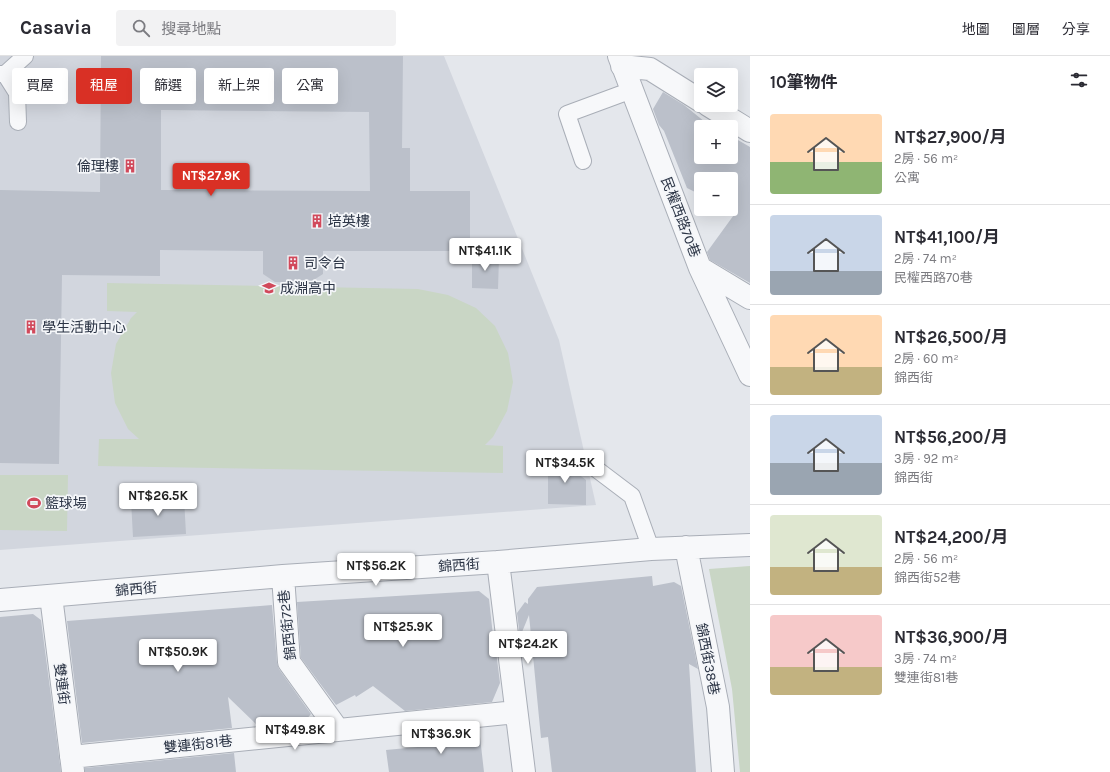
<!DOCTYPE html>
<html lang="zh-TW">
<head>
<meta charset="utf-8">
<style>
	body { margin:0; font-family:Karla,"Noto Sans TC",sans-serif; background:#f2f2f3; color:#2b2b33; height:100vh; display:flex; flex-direction:column; font-size:15px; white-space:nowrap }
	* { box-sizing:border-box; margin:0 }
	p { font-size:13px; color:#7c7c81 }
	.icon { flex:none; width:22px; height:22px; fill:none; stroke:currentColor; stroke-width:2; stroke-linecap:round; stroke-linejoin:round }
	.map { position:relative; flex:1; overflow:hidden }
	.sheet { display:flex; flex-direction:column; background:#fff; width:360px }
	.sheet>* { flex:none }
	.banner { position:absolute; left:12px; top:12px; width:380px; height:36px; display:flex; gap:8px }
	.fabs { position:absolute; left:694px; top:12px; display:grid; gap:8px }
	.fabs a { display:grid; place-items:center; width:44px; height:44px; border-radius:4px; background:#fff; box-shadow:0 4px 16px #0002; font-size:20px }
	.price { position:absolute; translate:-50% -34px; padding:0 9px; border-radius:4px; background:#fff; color:#222; font-size:13px; line-height:26px; filter:drop-shadow(0 1px 2px #0008) }
	.price::after { content:''; position:absolute; left:50%; top:24px; width:12px; height:9px; margin-left:-6px; background:inherit; clip-path:polygon(0 0,100% 0,50% 100%) }
	.price.selected { background:#d93025; color:#fff }
	ul { padding:0; list-style:none }
	li { display:flex; align-items:center; gap:12px; height:100px; padding:0 20px }
	li+li { border-top:1px solid #e1e1e2 }
	li span { display:grid; place-items:center; flex:none; width:112px; height:80px; border-radius:4px; color:#555 }
	li>.icon { margin-inline-start:auto }
	span .icon { width:48px; height:48px; fill:#fffc; stroke-width:1 }
	li b { font-size:17px }
	h2 { display:flex; justify-content:space-between; align-items:center; height:48px; padding:0 20px; font-size:17px }
	.tag { padding:0 14px; border-radius:4px; background:#fff; box-shadow:0 4px 16px #0002; font-size:14px; line-height:36px }
	.tag.selected { background:#d93025; color:#fff }
	header { display:flex; align-items:center; gap:24px; box-sizing:border-box; height:56px; padding:0 20px; background:#fff; border-bottom:1px solid #e1e1e2 }
	header strong { font-size:19px }
	nav { display:flex; gap:22px; margin-inline-start:auto; font-size:14px }
	.search { width:280px; height:36px; background:#f2f2f3; display:flex; align-items:center; gap:10px; box-sizing:border-box; padding:0 14px; border-radius:4px; color:#7c7c81; font-size:15px }
	main { display:flex; flex:1; min-height:0 }
	.map>svg:first-child { display:block }
	.built { fill:#d2d6de }
	.green { fill:#c9d6c5 }
	.building { fill:#bbc0ca; fill-rule:evenodd }
	.lines { fill:none; stroke-linecap:round; stroke-linejoin:round }
	.lane-casing { stroke:#a9aeb7; stroke-width:18 }
	.street-casing { stroke:#a9aeb7; stroke-width:24 }
	.lane { stroke:#f7f8fa; stroke-width:16 }
	.street { stroke:#f7f8fa; stroke-width:22 }
	.labels { text-anchor:middle; stroke-width:3.5; stroke-linejoin:round; paint-order:stroke }
	.poi-label { font-size:14px; fill:#2b3445; stroke:#f4f6f9; text-anchor:start }
	.street-label { font-size:14px; fill:#2b3445; stroke:#f4f6f9 }
</style>
</head>
<body>
<header>
<strong>Casavia</strong>
<div class="search"><svg class="icon" aria-label="search" viewBox="0 0 24 24"><circle cx="10" cy="10" r="6"/><path d="M15 15l6 6"/></svg>搜尋地點</div>
<nav><a>地圖</a><a>圖層</a><a>分享</a></nav>
</header>
<main>
<div class="map">
<svg width="750" height="716" viewBox="0 0 750 716">
	<rect width="100%" height="100%" fill="#e4e7ec"/>
	<path class="built" d="M0 0H444L559 284 596 449 0 494Z"/>
	<path class="green" d="M107 227 418 233 448 239 476 252 495 270 508 297 513 326 507 355 493 381 485 389 503 390V417L98 410 99 383H139L128 373 115 347 111 317 116 288 131 262 137 256 107 255Z
		M0 419H68L67 475 0 474Z
		M750 510V716H740L732 633 709 513Z"/>
	<path class="building" d="M101 0H403L402 92H410V135H470V195H323V218L309 227 275 226 263 218V195L160 194V220L62 219 59 408 0 407V134L100 136ZM161 54 369 56 370 135 161 134Z
		M663 36 684 49 705 66 715 71H701V101H731V80L750 91V227L710 204 707 196 736 156 731 153V123H701V139L687 132 664 75 659 69 653 53Z
		M472 200 499 201 498 233 472 232Z
		M548 395 586 424V449L548 448Z
		M184 442 186 478 133 481 131 444Z
		M652 520 653 530 674 526 681 530 698 613 689 608 696 716H552L548 681 541 682 529 559 520 581 517 557 525 546 528 548V543L537 531Z
		M479 535 489 543 494 589 495 587 500 627 492 646 405 655 373 630 356 641 355 639 336 649 301 602 297 546Z
		M272 549 277 607 279 613 311 658 305 665 258 670 228 641 232 672 82 687 67 565Z
		M33 558 41 564 61 716H0V561Z
		M479 672 484 716H389L386 694 449 688 434 677Z
		M234 697 236 716H85V712Z"/>
	<g class="lines">
		<g class="lane-casing">
			<path id="lane" d="M0 18H5L25 0
				M5 18 17 37 18 66
				M583 105 567 58 632 34
				M591 409 632 440 651 493"/>
		</g>
		<g class="street-casing">
			<path id="street" d="M619 0 700 212 750 319
				M622 10 650 13 701 45
				M708 49 750 75
				M700 212 750 242
				M686 491 718 651 723 716
				M498 506 524 716
				M283 520 289 606 338 674
				M51 540 73 715
				M0 544 283 520 498 506 651 493 750 489
				M71 701 516 656"/>
		</g>
		<use href="#lane" class="lane"/>
		<use href="#street" class="street"/>
	</g>
	<defs>
		<g id="building-bare" transform="scale(1.08)"><path d="M-4-6H4V6H1V3H-1V6H-4ZM-2.5-4.3h1.7v1.8h-1.7ZM.8-4.3h1.7v1.8H.8ZM-2.5-1h1.7V.8h-1.7ZM.8-1h1.7V.8H.8Z" fill="#d1495b" stroke="#f4f6f9" stroke-width="2.5" paint-order="stroke"/></g>
		<g id="school-bare" transform="scale(1.08)"><path d="M0-5L7-2L0 1L-7-2ZM-4 1L0 2.5L4 1V4Q0 6-4 4Z" fill="#d1495b" stroke="#f4f6f9" stroke-width="2.5" paint-order="stroke"/></g>
		<g id="stadium-bare" transform="scale(1.08)"><path d="M0-5a6.5 5 0 1 0 0 10a6.5 5 0 1 0 0-10ZM-3.5-1.8h7v3.6h-7Z" fill="#d1495b" stroke="#f4f6f9" stroke-width="2.5" paint-order="stroke"/></g>
	</defs>
	<g fill-rule="evenodd">
		<use href="#building-bare" x="130" y="110"/>
		<use href="#building-bare" x="317" y="165"/>
		<use href="#building-bare" x="293" y="207"/>
		<use href="#school-bare" x="269" y="232"/>
		<use href="#building-bare" x="31" y="271"/>
		<use href="#stadium-bare" x="34" y="447"/>
	</g>
	<g class="labels">
		<g class="poi-label">
			<text x="119" y="115" text-anchor="end">倫理樓</text>
			<text x="328" y="170">培英樓</text>
			<text x="304" y="212">司令台</text>
			<text x="280" y="237">成淵高中</text>
			<text x="42" y="276">學生活動中心</text>
			<text x="45" y="452">籃球場</text>
		</g>
		<g class="street-label">
			<text transform="translate(681 161) rotate(69)" y="5">民權西路70巷</text>
			<text transform="translate(459 509) rotate(-4)" y="5">錦西街</text>
			<text transform="translate(136 533) rotate(-5)" y="5">錦西街</text>
			<text transform="translate(287 569) rotate(-96)" y="5">錦西街72巷</text>
			<text transform="translate(708 603) rotate(79)" y="5">錦西街38巷</text>
			<text transform="translate(62 628) rotate(83)" y="5">雙連街</text>
			<text transform="translate(198 688) rotate(-6)" y="5">雙連街81巷</text>
		</g>
	</g>
</svg>
<div class="fabs">
<a><svg class="icon" aria-label="layers" viewBox="0 0 24 24"><path d="M12 4l9 5-9 5-9-5zM3 14l9 5 9-5"/></svg></a>
<a>+</a>
<a>−</a>
</div>
<b class="price selected" style="left:211px;top:141px">NT$27.9K</b>
<b class="price" style="left:485px;top:216px">NT$41.1K</b>
<b class="price" style="left:565px;top:428px">NT$34.5K</b>
<b class="price" style="left:158px;top:461px">NT$26.5K</b>
<b class="price" style="left:376px;top:531px">NT$56.2K</b>
<b class="price" style="left:403px;top:592px">NT$25.9K</b>
<b class="price" style="left:528px;top:609px">NT$24.2K</b>
<b class="price" style="left:178px;top:617px">NT$50.9K</b>
<b class="price" style="left:295px;top:695px">NT$49.8K</b>
<b class="price" style="left:441px;top:699px">NT$36.9K</b>
<div class="banner">
<a class="tag">買屋</a>
<a class="tag selected">租屋</a>
<a class="tag">篩選</a>
<a class="tag">新上架</a>
<a class="tag">公寓</a>
</div>
</div>
<section class="sheet">
<h2>10筆物件<svg class="icon" aria-label="filters" viewBox="0 0 24 24"><path d="M4 7h16M4 17h16"/><circle cx="9" cy="7" r="2"/><circle cx="15" cy="17" r="2"/></svg></h2>
<ul>
<li><span style="background:linear-gradient(#ffd9b3 60%,#8fb573 0)"><svg class="icon" aria-label="home" viewBox="0 0 24 24"><path d="M3 11l9-7 9 7M6 9v11h12V9"/></svg></span><div><b>NT$27,900/月</b><p>2房 · 56 m²</p><p>公寓</p></div></li>
<li><span style="background:linear-gradient(#c9d6e8 70%,#9aa5b1 0)"><svg class="icon" aria-label="home" viewBox="0 0 24 24"><path d="M3 11l9-7 9 7M6 9v11h12V9"/></svg></span><div><b>NT$41,100/月</b><p>2房 · 74 m²</p><p>民權西路70巷</p></div></li>
<li><span style="background:linear-gradient(#ffd9b3 65%,#c2b280 0)"><svg class="icon" aria-label="home" viewBox="0 0 24 24"><path d="M3 11l9-7 9 7M6 9v11h12V9"/></svg></span><div><b>NT$26,500/月</b><p>2房 · 60 m²</p><p>錦西街</p></div></li>
<li><span style="background:linear-gradient(#c9d6e8 60%,#9aa5b1 0)"><svg class="icon" aria-label="home" viewBox="0 0 24 24"><path d="M3 11l9-7 9 7M6 9v11h12V9"/></svg></span><div><b>NT$56,200/月</b><p>3房 · 92 m²</p><p>錦西街</p></div></li>
<li><span style="background:linear-gradient(#dfe7d0 65%,#c2b280 0)"><svg class="icon" aria-label="home" viewBox="0 0 24 24"><path d="M3 11l9-7 9 7M6 9v11h12V9"/></svg></span><div><b>NT$24,200/月</b><p>2房 · 56 m²</p><p>錦西街52巷</p></div></li>
<li><span style="background:linear-gradient(#f6c9c9 65%,#c2b280 0)"><svg class="icon" aria-label="home" viewBox="0 0 24 24"><path d="M3 11l9-7 9 7M6 9v11h12V9"/></svg></span><div><b>NT$36,900/月</b><p>3房 · 74 m²</p><p>雙連街81巷</p></div></li>
</ul>
</section>
</main>
</body>
</html>
